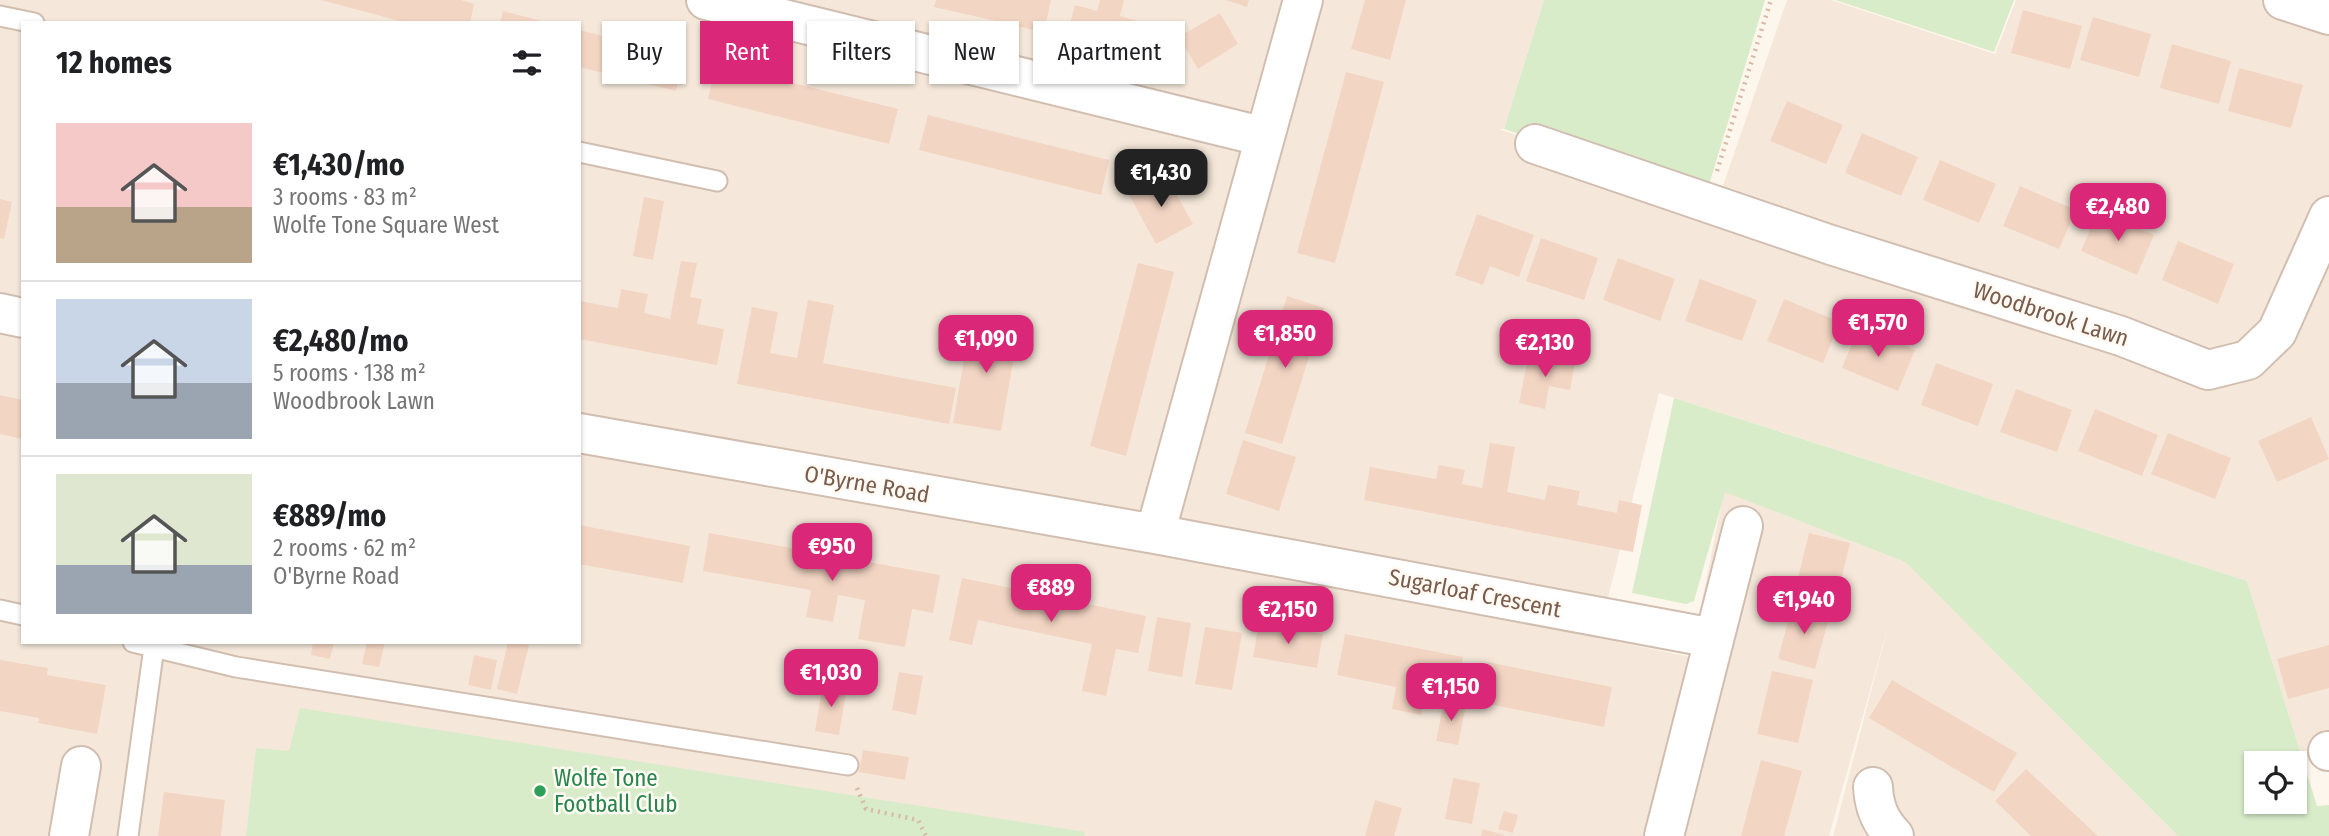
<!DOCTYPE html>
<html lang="en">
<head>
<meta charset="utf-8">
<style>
	body { margin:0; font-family:"Fira Sans Condensed",sans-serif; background:#f2f2f2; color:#202124; height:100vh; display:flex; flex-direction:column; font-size:26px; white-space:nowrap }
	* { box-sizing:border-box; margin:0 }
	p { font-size:23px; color:#757577 }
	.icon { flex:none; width:38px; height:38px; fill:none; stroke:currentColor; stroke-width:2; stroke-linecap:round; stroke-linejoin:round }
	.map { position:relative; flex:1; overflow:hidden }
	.drawer { position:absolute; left:21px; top:21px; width:560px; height:623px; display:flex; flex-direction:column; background:#fff; border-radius:0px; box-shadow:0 2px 5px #0004 }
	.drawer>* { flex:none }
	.banner { position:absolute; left:602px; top:21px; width:665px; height:63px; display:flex; gap:14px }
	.buttons { position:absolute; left:2244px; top:751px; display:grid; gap:14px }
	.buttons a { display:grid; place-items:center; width:63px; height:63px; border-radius:0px; background:#fff; box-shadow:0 2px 5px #0004; font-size:35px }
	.price { position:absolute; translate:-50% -60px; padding:0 16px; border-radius:14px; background:#db2777; color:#fff; font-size:23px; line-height:46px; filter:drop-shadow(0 2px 4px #0008) }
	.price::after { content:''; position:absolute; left:50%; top:42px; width:21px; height:16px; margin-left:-10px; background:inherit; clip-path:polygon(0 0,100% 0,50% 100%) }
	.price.selected { background:#222; color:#fff }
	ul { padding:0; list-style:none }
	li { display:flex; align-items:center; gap:21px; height:175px; padding:0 35px }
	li+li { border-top:2px solid #e0e0e0 }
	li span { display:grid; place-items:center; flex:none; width:196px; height:140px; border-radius:0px; color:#555 }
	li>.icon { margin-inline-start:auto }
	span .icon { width:84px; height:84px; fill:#fffc; stroke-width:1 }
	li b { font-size:30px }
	h2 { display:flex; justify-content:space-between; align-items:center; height:84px; padding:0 35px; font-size:30px }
	.pill { padding:0 24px; border-radius:0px; background:#fff; box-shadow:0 2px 5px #0004; font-size:24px; line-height:63px }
	.pill.selected { background:#db2777; color:#fff }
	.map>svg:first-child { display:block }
	.residential { fill:#f5e8da; fill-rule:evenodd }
	.green { fill:#d8ecc9; fill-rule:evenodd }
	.building { fill:#f3d5c3 }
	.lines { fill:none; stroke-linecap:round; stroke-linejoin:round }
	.lane-casing { stroke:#d1beb0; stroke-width:23 }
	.street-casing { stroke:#d1beb0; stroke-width:42 }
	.path { stroke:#d9b8a5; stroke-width:4.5; stroke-dasharray:2 5; stroke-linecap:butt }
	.lane { stroke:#fff; stroke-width:19 }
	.street { stroke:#fff; stroke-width:38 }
	.leisure-dot { fill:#2e9e5b; stroke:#fffaf3; stroke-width:2.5 }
	.labels { text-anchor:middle; stroke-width:5; stroke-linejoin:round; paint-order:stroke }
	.street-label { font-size:23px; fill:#7a5c4d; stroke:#fffaf3 }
	.leisure-label { font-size:23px; fill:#27864d; stroke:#fffaf3; text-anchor:start }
</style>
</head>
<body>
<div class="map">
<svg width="2329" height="836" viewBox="0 0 2329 836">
	<rect width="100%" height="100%" fill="#fdf6ec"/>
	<path class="residential" d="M0 0H1544L1504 129H1499L1716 206 1787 0H1831L1995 54 2016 0H2329V750L2302 758 2247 581 1659 393 1598 638 1691 657 1724 491 1905 562 2178 836H1833L1889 623 1829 836H0ZM23 23H579V642H23Z"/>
	<path class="green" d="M1544 0H1765L1705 198 1504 129Z
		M1835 0H2014L1994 52Z
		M1674 398 2247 581 2317 806 2329 805V836H2178L1905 562 1725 492 1694 601 1686 604 1632 593ZM2294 763V802H2256V763Z
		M300 708 1085 832 1084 836H246L256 748 289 751Z"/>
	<path class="building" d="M321 0H461L474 4 470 23H407Z
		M936 0H1051L1044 32 934 7Z
		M1100 0H1124L1120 16 1165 29 1157 58 1067 35 1075 5 1097 11Z
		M1226 0H1249L1247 7Z
		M1365 0H1406L1390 60 1351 49Z
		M2023 10 2082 26 2070 69 2011 53Z
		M503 11 545 22V23H500Z
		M1220 13 1238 44 1198 69 1179 37Z
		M2093 17 2151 34 2139 77 2080 60Z
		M579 30 684 56 676 91 579 67Z
		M2172 44 2231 61 2219 104 2160 88Z
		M716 64 898 109 889 144 708 99Z
		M2239 68 2303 85 2291 128 2228 111Z
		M1346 72 1384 82 1335 263 1297 253Z
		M1787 101 1843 125 1826 164 1770 141Z
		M928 115 1109 160 1101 195 919 150Z
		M1862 133 1918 157 1901 196 1845 173Z
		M1940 160 1996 184 1979 223 1923 200Z
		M1165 174 1193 224 1156 244 1129 195Z
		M2020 186 2076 210 2059 249 2003 226Z
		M644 197 664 201 653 260 633 256Z
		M0 199 12 202 4 239 0 238Z
		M2098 212 2154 235 2137 275 2081 251Z
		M1477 214 1534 235 1519 277 1490 266 1483 285 1455 275Z
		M1541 238 1598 258 1584 300 1526 281Z
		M2178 241 2234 264 2218 304 2162 280Z
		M1618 258 1675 279 1660 321 1603 300Z
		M681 261 697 263 690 297 702 299 697 324 724 329 717 365 579 339V301L618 308 621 289 648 294 644 313 670 319Z
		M1138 263 1174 272 1126 456 1090 446Z
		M1700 279 1757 300 1742 341 1685 321Z
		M1287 296 1324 308 1282 444 1245 433Z
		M1784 299 1840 322 1823 363 1767 341Z
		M808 300 834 305 823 363 956 388 949 424 737 384 752 307 778 312 770 353 797 358Z
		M971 319 1019 327 1001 431 953 423Z
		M1859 327 1915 350 1898 391 1842 368Z
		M1529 353 1575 362 1570 390 1549 386 1545 409 1519 403Z
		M1936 363 1993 384 1978 426 1921 405Z
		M2016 389 2072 410 2057 452 2000 432Z
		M0 395 23 400V439L0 434Z
		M2095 409 2158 435 2142 476 2078 451Z
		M2311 417 2329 459 2277 482 2258 441Z
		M2168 433 2231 458 2215 499 2151 474Z
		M1243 440 1296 457 1279 511 1226 494Z
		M1490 443 1515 447 1507 492 1545 500 1548 485 1580 491 1577 505 1617 513 1619 500 1642 505 1633 552 1364 500 1370 467 1436 479 1439 465 1465 470 1462 484 1482 488Z
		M579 525 690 546 683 583 579 564Z
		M709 533 940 575 933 613 912 609 905 647 858 639 865 600 838 595 833 622 806 617 811 590 703 571Z
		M1809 533 1850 543 1835 605 1794 595Z
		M962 578 1146 616 1138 653 1116 649 1106 696 1082 691 1092 644 978 620 972 645 949 640Z
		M1793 603 1830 614 1815 669 1778 659Z
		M1157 617 1191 623 1182 677 1148 671Z
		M1259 623 1323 634 1317 668 1253 657Z
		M1205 627 1242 633 1232 690 1195 684Z
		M1345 634 1463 657 1455 698 1426 693 1421 715 1392 709 1396 687 1337 675Z
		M313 642H334L330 659 311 655Z
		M367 642H385L379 667 362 664Z
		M508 642 529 645 517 694 497 689Z
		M2329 645V688L2288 699 2277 659Z
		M474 655 497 660 491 690 468 685Z
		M0 660 48 668 47 675 106 685 97 734 38 723 39 718 0 711Z
		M1487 662 1612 687 1604 727 1479 702Z
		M1772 671 1813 680 1798 743 1757 734Z
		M899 672 923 676 916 715 892 710Z
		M1892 680 2017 753 1994 792 1869 718Z
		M823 682 847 687 839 735 815 731Z
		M1444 701 1466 705 1458 745 1436 741Z
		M863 750 909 757 905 780 859 772Z
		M1761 760 1802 771 1784 836H1741Z
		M2026 769 2083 822 2098 836H2031L1995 801Z
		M1453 778 1480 783 1472 824 1445 819Z
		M164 792 225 800 221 836H158Z
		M1375 800 1402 808 1394 836H1365Z
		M1504 811 1518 815 1513 833 1498 829Z
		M1483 829 1504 835V836H1481Z"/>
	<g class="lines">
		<g class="lane-casing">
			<path id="lane" d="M0 16 34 23
				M579 152 717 181
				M0 610 23 615
				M133 642 236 667 848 765
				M128 836 154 647"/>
		</g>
		<g class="street-casing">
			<path id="street" d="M706 0 1265 137
				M2283 0 2329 15
				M1535 144 1831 245 2121 336 2208 370 2248 360 2277 332 2329 216
				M0 313 23 318
				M579 433 1155 534 1713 638
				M1155 534 1303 0
				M2328 751H2329
				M1873 787C1874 807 1880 822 1894 836
				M69 836 81 766
				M1664 836 1743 526"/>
		</g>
		<path class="path" d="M1717 171 1771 0
			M857 788 866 809 918 820 926 836"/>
		<use href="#lane" class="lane"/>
		<use href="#street" class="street"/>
	</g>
	<circle class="leisure-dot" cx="540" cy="791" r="7"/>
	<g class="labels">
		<g class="street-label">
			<text transform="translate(2051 314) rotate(18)" y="8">Woodbrook Lawn</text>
			<text transform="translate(867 484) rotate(10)" y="8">O'Byrne Road</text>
			<text transform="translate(1475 593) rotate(11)" y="8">Sugarloaf Crescent</text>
		</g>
		<g class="leisure-label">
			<text x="554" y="786">Wolfe Tone<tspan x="554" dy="26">Football Club</tspan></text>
		</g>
	</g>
</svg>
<div class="buttons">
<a><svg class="icon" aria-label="locate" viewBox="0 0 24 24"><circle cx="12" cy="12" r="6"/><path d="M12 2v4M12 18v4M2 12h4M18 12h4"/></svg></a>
</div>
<b class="price selected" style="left:1161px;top:209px">€1,430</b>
<b class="price" style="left:2118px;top:243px">€2,480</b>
<b class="price" style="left:1878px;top:359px">€1,570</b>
<b class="price" style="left:1285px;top:370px">€1,850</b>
<b class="price" style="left:986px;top:375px">€1,090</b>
<b class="price" style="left:1545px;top:379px">€2,130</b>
<b class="price" style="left:832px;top:583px">€950</b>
<b class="price" style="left:1051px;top:624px">€889</b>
<b class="price" style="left:1804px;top:636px">€1,940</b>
<b class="price" style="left:1288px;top:646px">€2,150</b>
<b class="price" style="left:831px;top:709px">€1,030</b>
<b class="price" style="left:1451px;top:723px">€1,150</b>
<div class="banner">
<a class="pill">Buy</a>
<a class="pill selected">Rent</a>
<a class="pill">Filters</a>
<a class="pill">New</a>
<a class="pill">Apartment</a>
</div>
<section class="drawer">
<h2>12 homes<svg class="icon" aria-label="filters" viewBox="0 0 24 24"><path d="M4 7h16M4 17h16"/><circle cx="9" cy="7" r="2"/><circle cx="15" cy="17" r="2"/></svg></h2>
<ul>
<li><span style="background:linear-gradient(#f6c9c9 60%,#b9a48a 0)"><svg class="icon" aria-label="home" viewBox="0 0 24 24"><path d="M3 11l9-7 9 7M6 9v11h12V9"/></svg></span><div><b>€1,430/mo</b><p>3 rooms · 83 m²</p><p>Wolfe Tone Square West</p></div></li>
<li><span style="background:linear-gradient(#c9d6e8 60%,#9aa5b1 0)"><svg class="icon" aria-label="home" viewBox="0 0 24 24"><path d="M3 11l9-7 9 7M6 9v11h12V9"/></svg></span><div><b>€2,480/mo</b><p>5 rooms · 138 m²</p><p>Woodbrook Lawn</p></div></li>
<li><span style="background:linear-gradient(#dfe7d0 65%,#9aa5b1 0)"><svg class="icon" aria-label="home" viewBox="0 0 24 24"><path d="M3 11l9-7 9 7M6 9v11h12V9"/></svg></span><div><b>€889/mo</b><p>2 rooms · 62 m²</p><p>O'Byrne Road</p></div></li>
</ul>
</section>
</div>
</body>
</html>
